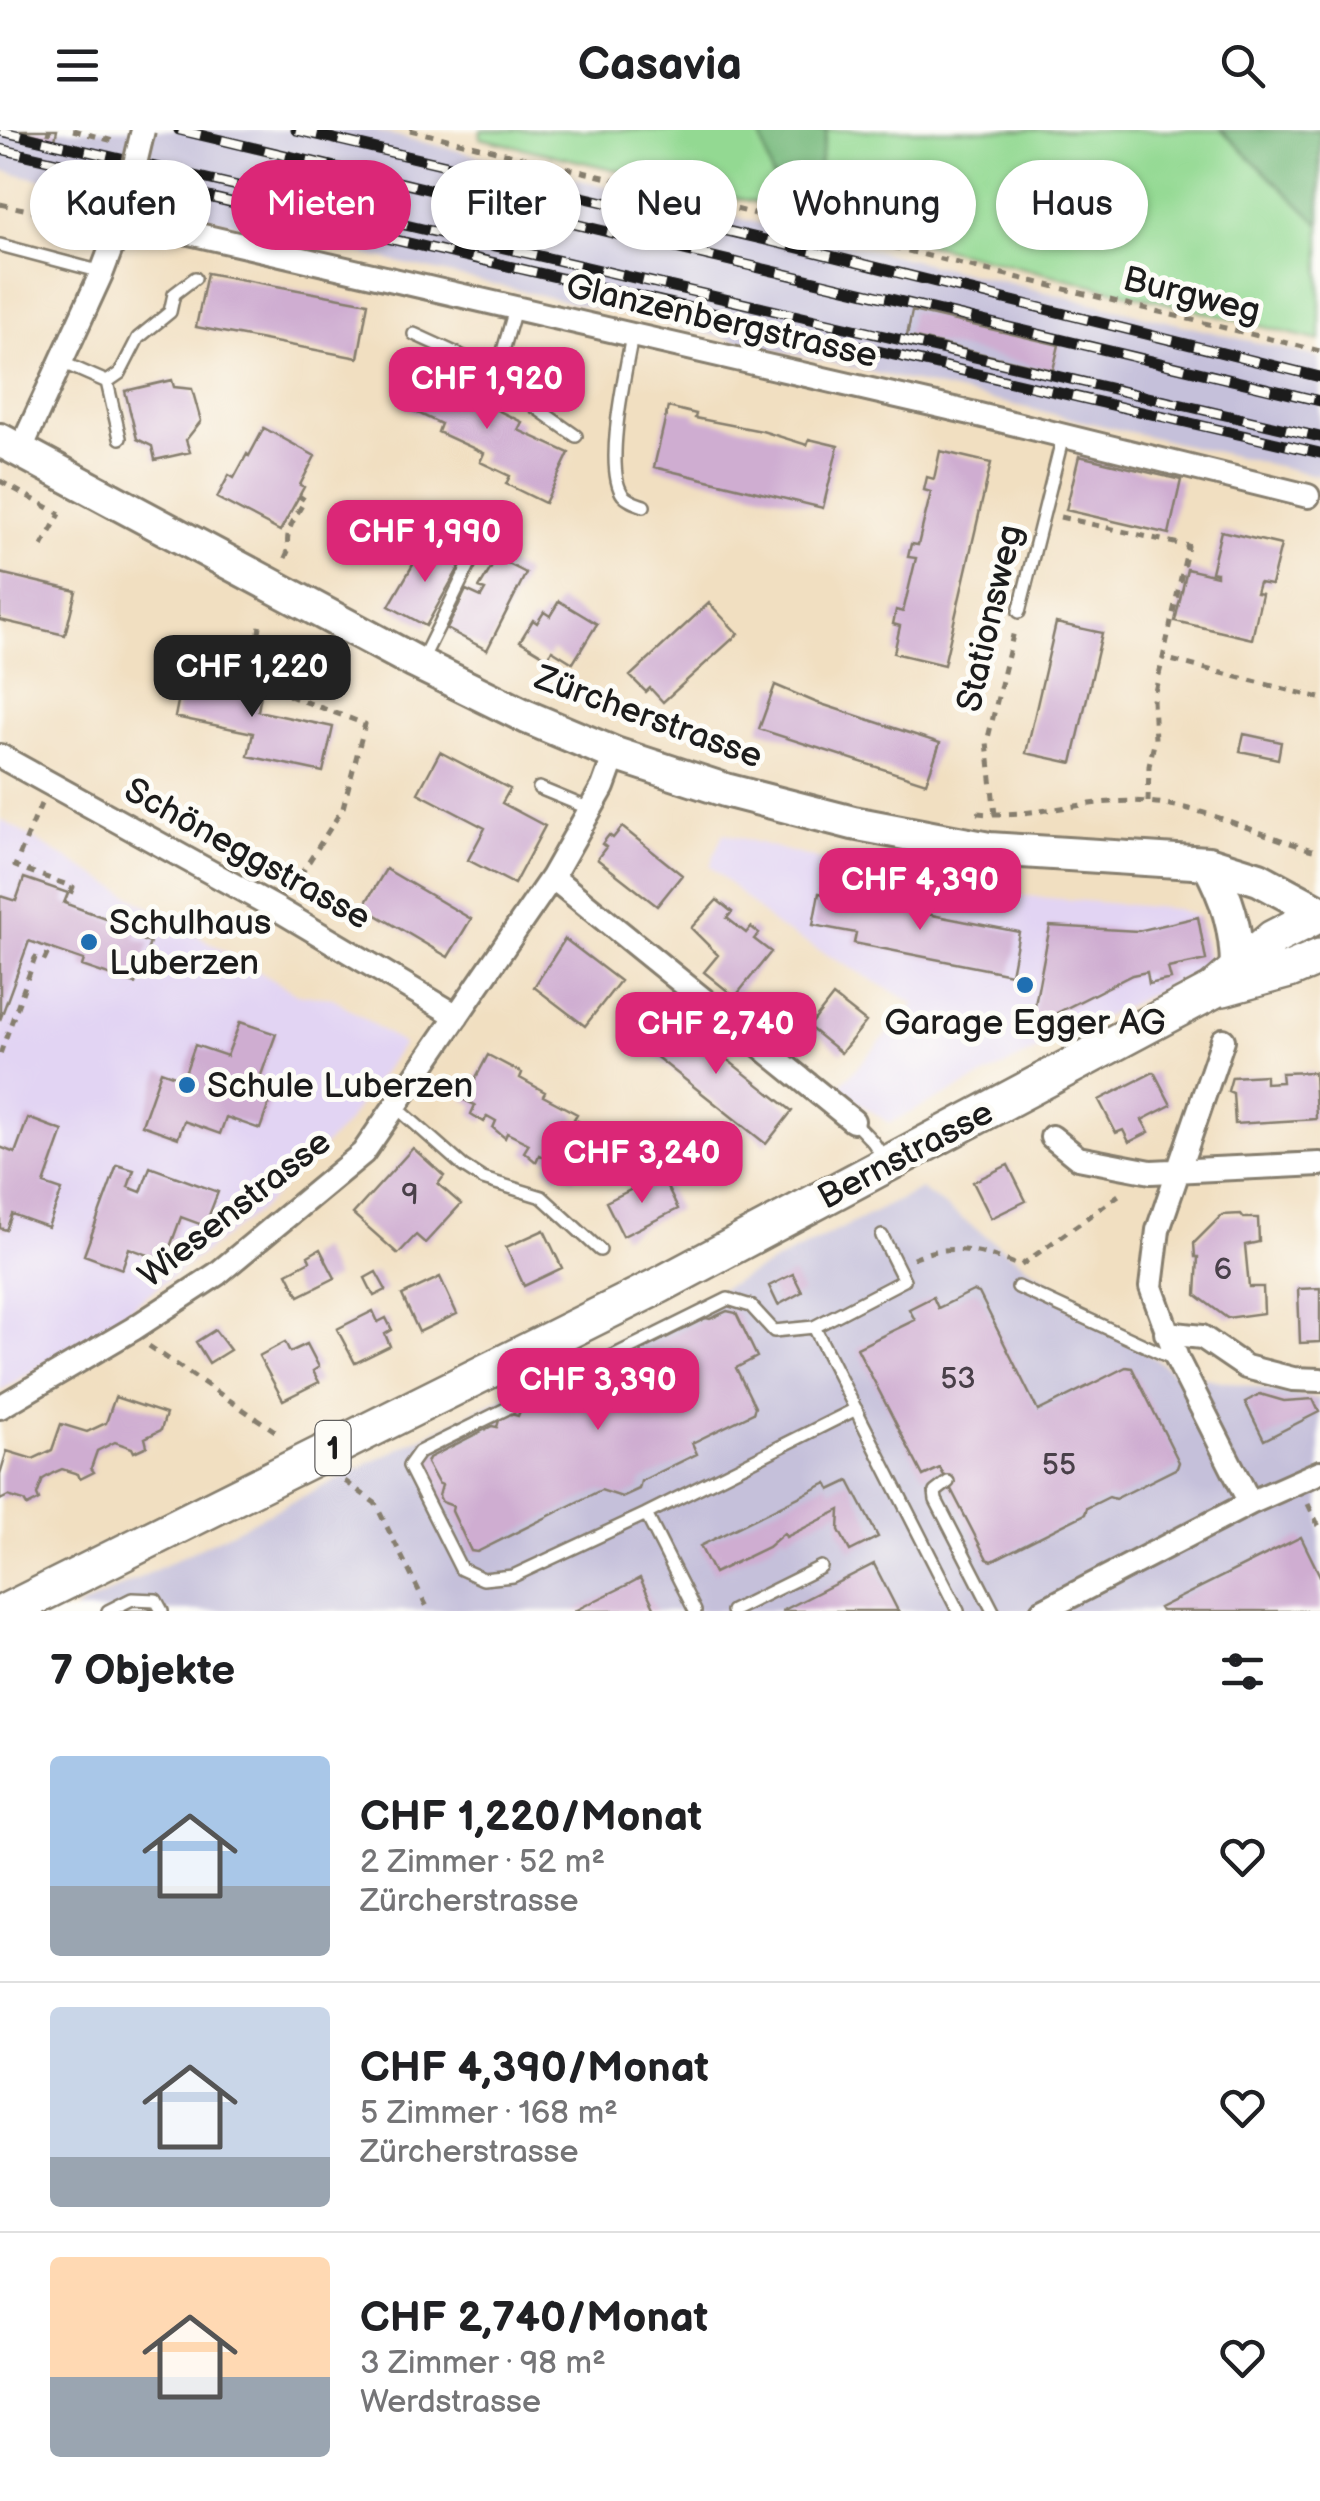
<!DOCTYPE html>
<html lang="de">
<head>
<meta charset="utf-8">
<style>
	body { margin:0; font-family:"Balsamiq Sans",sans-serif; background:#f6f6f6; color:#202124; height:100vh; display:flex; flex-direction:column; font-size:38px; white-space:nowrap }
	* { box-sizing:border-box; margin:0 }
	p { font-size:32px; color:#757577 }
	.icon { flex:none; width:55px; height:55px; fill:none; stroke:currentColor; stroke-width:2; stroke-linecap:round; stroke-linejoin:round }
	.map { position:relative; height:1481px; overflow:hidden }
	.drawer { display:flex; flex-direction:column; background:#fff; flex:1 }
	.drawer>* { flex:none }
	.guide { position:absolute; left:30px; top:30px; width:1260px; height:90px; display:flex; gap:20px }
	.price { position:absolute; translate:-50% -85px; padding:0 22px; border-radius:20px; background:#db2777; color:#fff; font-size:32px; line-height:65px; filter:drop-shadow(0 2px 5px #0008) }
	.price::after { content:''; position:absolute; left:50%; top:60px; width:30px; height:22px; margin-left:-15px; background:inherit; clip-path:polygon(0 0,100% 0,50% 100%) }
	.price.active { background:#222; color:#fff }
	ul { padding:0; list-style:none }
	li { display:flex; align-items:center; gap:30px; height:250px; padding:0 50px }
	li+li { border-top:2px solid #e0e0e0 }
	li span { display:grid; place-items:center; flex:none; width:280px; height:200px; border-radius:10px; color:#555 }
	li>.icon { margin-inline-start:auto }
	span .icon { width:120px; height:120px; fill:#fffc; stroke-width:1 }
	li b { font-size:42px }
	h2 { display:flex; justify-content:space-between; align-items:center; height:120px; padding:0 50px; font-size:42px }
	.tag { padding:0 35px; border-radius:45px; background:#fff; box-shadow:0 2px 8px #0004; font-size:35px; line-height:90px }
	.tag.active { background:#db2777; color:#fff }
	header { display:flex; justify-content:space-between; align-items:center; height:130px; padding:0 50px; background:#fff; font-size:45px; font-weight:700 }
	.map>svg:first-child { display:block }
	.built { fill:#e2d4f3 }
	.industrial { fill:#c5c0da }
	.green { fill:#93d992; stroke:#587a57; stroke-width:2.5 }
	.forest { fill:#76b97c; stroke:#496a4c; stroke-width:2.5 }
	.building { fill:#cfadd1 }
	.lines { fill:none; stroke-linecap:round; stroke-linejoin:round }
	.service-casing { stroke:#867e6e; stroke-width:16 }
	.minor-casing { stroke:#867e6e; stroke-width:28 }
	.secondary-casing { stroke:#867e6e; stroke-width:38 }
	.primary-casing { stroke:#867e6e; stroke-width:40 }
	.path { stroke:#867e6e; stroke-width:5; stroke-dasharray:8 8; stroke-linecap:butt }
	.service { stroke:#fff; stroke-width:11 }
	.minor { stroke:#fff; stroke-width:22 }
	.secondary { stroke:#fff; stroke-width:32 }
	.primary { stroke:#fff; stroke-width:35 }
	.rail-casing { stroke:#1c1c1c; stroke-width:11 }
	.rail { stroke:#fdfcf7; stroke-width:8; stroke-dasharray:22; stroke-linecap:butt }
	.minor-bridge-casing { stroke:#867e6e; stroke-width:28; stroke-linecap:butt }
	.minor-bridge { stroke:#fff; stroke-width:22 }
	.poi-dot { fill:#1f6fb2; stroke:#fdfcf7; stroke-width:4 }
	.labels { text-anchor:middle; stroke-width:10; stroke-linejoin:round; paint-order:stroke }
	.number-label { font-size:30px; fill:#494049 }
	.shield { fill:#fdfcf7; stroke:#605f5e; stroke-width:2.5 }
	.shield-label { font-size:32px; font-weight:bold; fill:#1c1c1c }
	.street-label { font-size:35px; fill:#1c1c1c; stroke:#fdfcf7 }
	.poi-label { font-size:35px; fill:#1c1c1c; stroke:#fdfcf7; text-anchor:start }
</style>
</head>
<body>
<header><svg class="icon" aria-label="menu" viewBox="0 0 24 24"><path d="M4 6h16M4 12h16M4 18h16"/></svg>Casavia<svg class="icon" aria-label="search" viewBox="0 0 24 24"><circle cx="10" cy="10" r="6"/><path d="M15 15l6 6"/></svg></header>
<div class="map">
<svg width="1320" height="1481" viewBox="0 0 1320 1481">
	<rect width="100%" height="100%" fill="#fdfcf7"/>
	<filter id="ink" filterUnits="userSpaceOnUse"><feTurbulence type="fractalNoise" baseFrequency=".01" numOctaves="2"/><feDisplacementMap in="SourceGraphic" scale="20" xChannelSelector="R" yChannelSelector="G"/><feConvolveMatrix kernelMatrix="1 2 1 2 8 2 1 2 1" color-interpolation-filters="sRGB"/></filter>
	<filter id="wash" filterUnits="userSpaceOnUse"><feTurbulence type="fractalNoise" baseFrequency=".0048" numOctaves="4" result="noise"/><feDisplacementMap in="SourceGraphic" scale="40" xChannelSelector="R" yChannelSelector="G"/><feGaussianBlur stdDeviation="2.25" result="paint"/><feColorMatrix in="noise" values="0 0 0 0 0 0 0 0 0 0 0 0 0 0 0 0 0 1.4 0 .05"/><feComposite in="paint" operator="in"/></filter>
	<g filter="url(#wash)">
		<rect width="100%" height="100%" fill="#f1dfc1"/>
		<path class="built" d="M0 689 297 864 333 868 403 914 344 996 259 1081 114 1190 0 1261Z
			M723 703 867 743 959 760 1176 779 1198 787 1210 835 889 993 838 958 915 874 776 796 710 736Z"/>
		<path class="industrial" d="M0 0H372L1320 228V346L0 40Z
			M921 1059 1173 1242 1320 1269V1481H73Z"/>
		<path class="green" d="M481 0H759L774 47 815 51 827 0H1221L1320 94V211L906 109 893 94 884 60 858 62 861 76 858 88 847 94 480 8Z"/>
		<path class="forest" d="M759 0H827L816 51 773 48Z
			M1221 0H1320V94L1318 93Z"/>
		<g id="blocks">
			<path class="building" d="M19 0H57L55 10Z
				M293 45 322 51 320 61 291 54Z
				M279 96 309 103 307 111 277 104Z
				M207 143 368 173 358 228 196 197Z
				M912 181 1059 215 1053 240 907 206Z
				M424 232 473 255 468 266 522 292 518 300 569 323 545 373 506 354 510 346 480 332 484 323 438 302 441 294 403 276Z
				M172 250 174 257 192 259 201 291 186 310 190 322 155 330 152 316 137 309 125 261Z
				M668 277 696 284 695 288 762 301 807 315 809 309 838 316 823 378 654 337Z
				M264 298 315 326 300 355 304 357 280 401 217 368 229 345 234 348 247 324 249 326Z
				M940 321 991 333 944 535 894 523 900 496 893 494 896 480 903 482 916 428 908 427 911 414 918 415 931 362 924 360 927 347 934 349Z
				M1079 326 1181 350 1169 404 1066 380Z
				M1221 401 1281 415 1271 455 1259 453 1256 463 1262 464 1252 509 1175 491 1187 439 1217 446V443L1211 442Z
				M425 414 461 434 426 496 389 476Z
				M497 428 526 443 487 520 447 499 466 460 481 467 485 460 479 458Z
				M0 443 76 461 65 505 0 490Z
				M559 471 597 494 573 533 552 520 548 528 520 511 533 490 537 493 544 482 550 486Z
				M709 473 738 504 663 572 650 558 646 562 630 546Z
				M1056 493 1102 503 1072 633 1026 623Z
				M185 537 263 554 258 581 333 597 323 642 248 626 253 603 175 587Z
				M775 555 815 572 940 613 926 653 759 599Z
				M1244 604 1281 612 1278 629 1240 621Z
				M440 622 510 659 502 673 545 696 514 754 468 730 485 698 418 663Z
				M622 697 682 745 657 776 597 729 606 717 602 714 609 705 613 708Z
				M386 739 471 789 448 827 363 777Z
				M24 748 68 763 64 773 138 800 135 808 150 813 135 854 82 836 84 830 29 811 0 890V766L16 771Z
				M819 763 1019 802 1011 844 854 813 856 803 813 795Z
				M717 770 732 782 727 788 746 803 751 797 759 803 754 809 771 822 735 867 704 842 718 825 691 798Z
				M1198 787 1206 830 1168 838 1171 849 1149 854 1147 842 1132 845 1031 896 1050 796 1138 801Z
				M565 809 620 851 585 896 534 857Z
				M833 866 866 892 841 923 809 897Z
				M666 881 792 981 766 1014 639 913Z
				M240 892 276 904 257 956 273 962 260 999 226 987 220 1004 184 991 178 1008 142 995 161 941 183 949 195 915 227 926Z
				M488 925 522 943 520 948 545 962 543 966 577 984 574 989 599 1002 574 1049 561 1042 557 1048 546 1038 549 1030 539 1025 536 1032 524 1022 529 1014 507 1003 505 1008 493 998 496 991 487 986 484 992 471 984 475 975 464 970Z
				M1154 942 1171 975 1142 990 1149 1002 1129 1012 1123 1000 1116 1003 1099 970Z
				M1314 942 1316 989 1235 994 1233 963 1228 961 1232 947 1265 945V953L1282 952 1281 943Z
				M28 988 63 1001 44 1054 62 1060 48 1097 12 1084 6 1100 0 1098V1017L15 1023Z
				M413 1018 444 1046 438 1054 461 1074 425 1113 416 1105 398 1124 353 1084Z
				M117 1035 134 1040 128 1057 141 1062 150 1037 218 1062 205 1096 181 1087 165 1131 129 1118 122 1139 84 1125Z
				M1008 1035 1026 1071 991 1088 973 1052Z
				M661 1045 678 1079 623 1106 606 1072Z
				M1241 1084 1244 1088H1258L1259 1112 1245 1115 1249 1157H1263L1264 1183 1227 1188 1196 1165 1198 1127H1195L1194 1113 1222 1085Z
				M544 1100 562 1138 524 1156 506 1117Z
				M320 1119 335 1148 299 1166 287 1143 310 1131 308 1126Z
				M376 1142 386 1160 374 1166 365 1148Z
				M793 1144 802 1162 778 1175 769 1156Z
				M440 1147 457 1184 419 1202 402 1165Z
				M1320 1158V1212L1300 1213 1298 1159Z
				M973 1161 979 1163 1038 1281 1126 1237 1132 1238 1179 1332 1177 1338 1115 1369 1109 1367 1087 1378 1085 1384 992 1431 987 1429 940 1338 923 1346 857 1218 915 1190 909 1179 933 1167 938 1178Z
				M373 1181 378 1192 386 1188 392 1200 385 1204 390 1216 355 1233 337 1199Z
				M727 1181 736 1183 757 1227 736 1238 755 1277 753 1283 692 1313 697 1324 641 1351 639 1359 622 1367 601 1360 477 1422 471 1421 452 1381 453 1376 442 1372 439 1366 442 1355 438 1353 427 1333 429 1328 492 1296 497 1297 500 1287 508 1283 518 1286 520 1281 614 1234 619 1235 623 1225 630 1222 641 1225 642 1220 706 1188 710 1189Z
				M215 1200 230 1220 209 1233 196 1212Z
				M285 1212 290 1222 307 1214 319 1237 313 1241 319 1252 283 1270 259 1226Z
				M1260 1264 1284 1271 1313 1269 1319 1282 1264 1310 1245 1272Z
				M115 1267 166 1284 161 1300 145 1308 147 1316 134 1322 132 1318 115 1312 97 1321 91 1338 94 1342 80 1349 78 1344 62 1339 53 1343 43 1349 37 1365 39 1370 27 1376 24 1371 8 1366 0 1370V1344L7 1321 33 1329 52 1320 61 1294 87 1302 106 1293Z
				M849 1351 878 1407 850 1421 839 1400 840 1380 786 1407 784 1403 768 1417 714 1443 700 1416 827 1353 830 1360Z
				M1301 1407 1320 1446V1481H1161L1159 1478Z
				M874 1434 898 1481H782Z
				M640 1448 656 1481H574L627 1455Z
				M132 1473 155 1480 154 1481H116Z"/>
		</g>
	</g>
	<g filter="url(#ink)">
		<use href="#blocks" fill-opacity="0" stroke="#867e6e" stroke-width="2.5"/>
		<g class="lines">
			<g class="service-casing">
				<path id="service" d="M0 115 102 142
					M414 204 497 242 535 277 576 306
					M632 206C626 239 603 339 623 365 628 371 636 373 644 376
					M61 232 107 252 120 243 138 208 170 182 174 164 195 148
					M497 242 515 179
					M107 252 120 308
					M1019 482 1063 306
					M421 532 479 415
					M539 658 590 679
					M395 976 463 1036 483 1049 542 1067 600 1120
					M853 991 873 1012 885 1030
					M882 1106 904 1150 814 1197 958 1481
					M1018 1157 1174 1229
					M814 1197 774 1201 751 1176 728 1169 419 1322 409 1336 461 1439 483 1449 513 1446 646 1384 856 1279
					M948 1352 935 1362 936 1370 993 1481
					M646 1384 695 1481
					M108 1481 132 1469 156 1470 162 1481
					M732 1481 821 1437"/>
			</g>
			<g class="minor-casing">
				<path id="minor" d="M118 103 142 97 181 101 971 283 1308 366
					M20 321 102 142 122 89
					M0 626 279 780 457 886
					M552 747 853 991
					M1223 910 1158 1100 1151 1157 1178 1231 1250 1373
					M1052 1007 1078 1028 1151 1042 1320 1034
					M1166 1203 1202 1207 1246 1237 1293 1249 1320 1250
					M0 1277 133 1199 217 1144 363 1023 552 747 603 657 615 624
					M1042 1481 1250 1373 1320 1342"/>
			</g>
			<g class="secondary-casing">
				<path id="secondary" d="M0 310 415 532 527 587 615 624 725 660 853 693 989 719 1208 733 1259 749 1320 782
					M1208 733C1227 767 1237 799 1237 839"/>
			</g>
			<g class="primary-casing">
				<path id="primary" d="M1223 858 1289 840 1320 827
					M7 1481 660 1155 1212 861 1273 808 1320 784"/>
			</g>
			<path class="path" d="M73 0 113 11
				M410 0 1320 221
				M48 5 49 0
				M37 55 100 72
				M872 61 876 85 873 111
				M0 74 93 94
				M0 351 60 384
				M1060 387 1188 416 1163 528 1320 568
				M42 416 60 384
				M285 428 289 419C283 402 297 385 305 370L299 366
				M260 496 253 539 286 549 292 557 290 566 365 594 343 678 291 760
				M1148 672 1149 636 1155 609 1153 570 1163 528
				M41 674 15 736 73 757 66 774
				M977 683C1035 689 1090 667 1148 672 1209 677 1262 707 1320 722
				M995 685 987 612 1015 497
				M0 924 35 828 44 831 50 818
				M913 1128C950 1112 984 1121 1020 1136L1123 1062
				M149 1216 278 1303
				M345 1351 375 1373 429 1481
				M1308 1374 1320 1399"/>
			<use href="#service" class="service"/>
			<use href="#minor" class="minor"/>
			<use href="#secondary" class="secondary"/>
			<use href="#primary" class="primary"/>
			<g class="rail-casing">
				<path id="rail" d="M179 0 1320 271
					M296 0 774 112 1320 247
					M0 1 1320 307
					M0 19 1320 323"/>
			</g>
			<use href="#rail" class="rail"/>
			<g class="minor-bridge-casing">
				<path id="minor-bridge" d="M122 89 143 0"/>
			</g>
			<use href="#minor-bridge" class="minor-bridge"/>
		</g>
	</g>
	<g class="poi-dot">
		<circle cx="89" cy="812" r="10"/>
		<circle cx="1025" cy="855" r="10"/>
		<circle cx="187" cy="955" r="10"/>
	</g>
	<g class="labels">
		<g class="number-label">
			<text x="410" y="1074">9</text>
			<text x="1223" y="1149">6</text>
			<text x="958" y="1258">53</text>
			<text x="1059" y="1344">55</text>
		</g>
		<rect class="shield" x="315.5" y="1291" width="35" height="54" rx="8"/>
		<g class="shield-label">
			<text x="333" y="1329">1</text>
		</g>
		<g class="street-label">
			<text transform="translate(1192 164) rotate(14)" y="12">Burgweg</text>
			<text transform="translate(722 190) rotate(13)" y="12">Glanzenbergstrasse</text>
			<text transform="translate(989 488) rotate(-77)" y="12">Stationsweg</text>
			<text transform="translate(649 586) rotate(20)" y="12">Zürcherstrasse</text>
			<text transform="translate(248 723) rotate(29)" y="12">Schöneggstrasse</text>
			<text transform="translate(905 1024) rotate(-28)" y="12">Bernstrasse</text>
			<text transform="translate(234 1078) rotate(-38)" y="12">Wiesenstrasse</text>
		</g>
		<g class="poi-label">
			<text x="109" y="804">Schulhaus<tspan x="109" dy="40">Luberzen</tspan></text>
			<text x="1025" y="904" text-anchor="middle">Garage Egger AG</text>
			<text x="207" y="967">Schule Luberzen</text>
		</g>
	</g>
</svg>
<b class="price" style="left:487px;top:302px">CHF 1,920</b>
<b class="price" style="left:425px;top:455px">CHF 1,990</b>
<b class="price active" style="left:252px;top:590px">CHF 1,220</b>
<b class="price" style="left:920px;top:803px">CHF 4,390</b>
<b class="price" style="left:716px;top:947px">CHF 2,740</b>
<b class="price" style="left:642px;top:1076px">CHF 3,240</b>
<b class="price" style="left:598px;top:1303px">CHF 3,390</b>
<div class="guide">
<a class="tag">Kaufen</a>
<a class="tag active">Mieten</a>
<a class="tag">Filter</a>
<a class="tag">Neu</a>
<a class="tag">Wohnung</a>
<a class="tag">Haus</a>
</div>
</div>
<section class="drawer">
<h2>7 Objekte<svg class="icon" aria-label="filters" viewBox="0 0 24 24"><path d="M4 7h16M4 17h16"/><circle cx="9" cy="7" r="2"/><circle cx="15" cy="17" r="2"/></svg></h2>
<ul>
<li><span style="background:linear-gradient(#a9c7e8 65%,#9aa5b1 0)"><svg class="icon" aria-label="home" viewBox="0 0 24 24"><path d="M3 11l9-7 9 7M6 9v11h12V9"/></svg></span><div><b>CHF 1,220/Monat</b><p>2 Zimmer · 52 m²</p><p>Zürcherstrasse</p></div><svg class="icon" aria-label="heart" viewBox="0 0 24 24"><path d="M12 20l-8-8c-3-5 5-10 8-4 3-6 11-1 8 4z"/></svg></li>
<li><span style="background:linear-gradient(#c9d6e8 75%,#9aa5b1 0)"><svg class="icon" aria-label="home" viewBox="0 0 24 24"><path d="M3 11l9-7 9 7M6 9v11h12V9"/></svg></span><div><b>CHF 4,390/Monat</b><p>5 Zimmer · 168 m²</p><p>Zürcherstrasse</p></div><svg class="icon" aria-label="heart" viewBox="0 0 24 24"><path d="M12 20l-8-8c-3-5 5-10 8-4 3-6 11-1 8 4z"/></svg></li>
<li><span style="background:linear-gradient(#ffd9b3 60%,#9aa5b1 0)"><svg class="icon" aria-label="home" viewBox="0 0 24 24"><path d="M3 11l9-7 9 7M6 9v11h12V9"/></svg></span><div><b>CHF 2,740/Monat</b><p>3 Zimmer · 98 m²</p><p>Werdstrasse</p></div><svg class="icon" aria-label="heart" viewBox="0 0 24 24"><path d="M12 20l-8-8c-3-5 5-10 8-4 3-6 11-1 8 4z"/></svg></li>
</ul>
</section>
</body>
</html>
